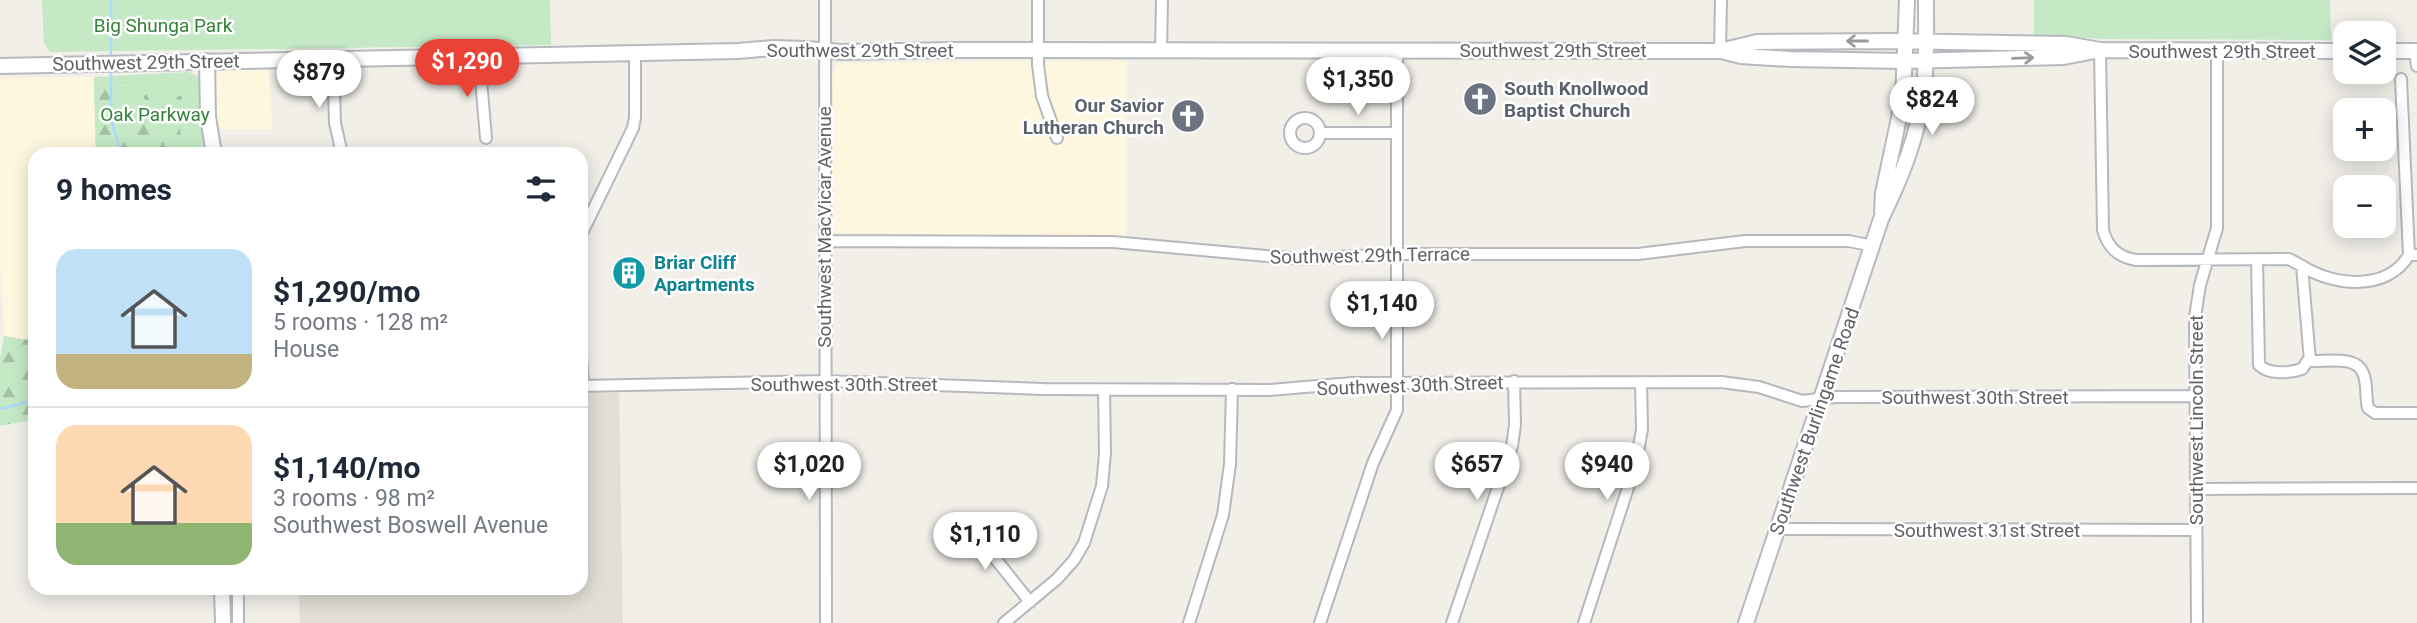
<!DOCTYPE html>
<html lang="en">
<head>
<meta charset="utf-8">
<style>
	body { margin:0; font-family:Roboto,sans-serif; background:#f2f2f3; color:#1f2937; height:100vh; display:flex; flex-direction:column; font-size:26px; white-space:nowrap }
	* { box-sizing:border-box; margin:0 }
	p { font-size:23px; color:#747a83 }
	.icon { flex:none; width:38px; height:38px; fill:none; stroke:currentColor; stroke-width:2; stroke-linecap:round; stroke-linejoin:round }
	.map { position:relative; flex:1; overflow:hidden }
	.sheet { position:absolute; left:28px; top:147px; width:560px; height:448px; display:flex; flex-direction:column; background:#fff; border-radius:21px; box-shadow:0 4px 18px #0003 }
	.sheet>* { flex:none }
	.buttons { position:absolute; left:2333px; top:21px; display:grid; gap:14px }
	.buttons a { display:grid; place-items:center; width:63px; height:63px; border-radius:14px; background:#fff; box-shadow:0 4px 18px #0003; font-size:35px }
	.price { position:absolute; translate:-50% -60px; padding:0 16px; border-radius:24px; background:#fff; color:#222; font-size:23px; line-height:46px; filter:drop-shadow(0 2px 4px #0008) }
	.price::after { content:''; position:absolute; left:50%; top:42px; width:21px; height:16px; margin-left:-10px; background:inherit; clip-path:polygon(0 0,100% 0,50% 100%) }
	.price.on { background:#ea4335; color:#fff }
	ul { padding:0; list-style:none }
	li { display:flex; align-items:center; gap:21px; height:175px; padding:0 28px }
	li+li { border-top:2px solid #e0e1e3 }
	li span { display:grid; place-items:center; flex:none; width:196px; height:140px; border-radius:21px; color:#555 }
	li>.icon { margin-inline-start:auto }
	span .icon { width:84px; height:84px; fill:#fffc; stroke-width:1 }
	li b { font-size:30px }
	h2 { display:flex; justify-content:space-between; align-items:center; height:84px; padding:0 28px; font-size:30px }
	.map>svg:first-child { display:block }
	.commercial { fill:#fef7e0 }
	.education { fill:#e1ded6 }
	.green { fill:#c5e8c5 }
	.forest { fill:url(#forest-firs) }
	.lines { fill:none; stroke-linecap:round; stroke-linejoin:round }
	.stream { stroke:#aadaff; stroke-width:2.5 }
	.street-casing { stroke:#b5b8bc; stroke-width:14 }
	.secondary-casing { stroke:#b6babf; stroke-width:18 }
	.street { stroke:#fff; stroke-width:10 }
	.secondary { stroke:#fff; stroke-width:14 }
	.oneway { stroke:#979a9d }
	.labels { text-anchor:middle; stroke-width:5; stroke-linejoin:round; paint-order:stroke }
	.park-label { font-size:19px; fill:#348238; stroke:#fff }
	.street-label { font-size:19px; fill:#5f6368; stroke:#fff }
	.worship-label { font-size:19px; font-weight:bold; fill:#5b616d; stroke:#fff; text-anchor:start }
	.culture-label { font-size:19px; font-weight:bold; fill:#0d838f; stroke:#fff; text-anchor:start }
</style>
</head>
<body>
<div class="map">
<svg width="2417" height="623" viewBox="0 0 2417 623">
	<defs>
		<pattern id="forest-firs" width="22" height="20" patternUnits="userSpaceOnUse" patternTransform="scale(1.75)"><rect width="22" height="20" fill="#c5e8c5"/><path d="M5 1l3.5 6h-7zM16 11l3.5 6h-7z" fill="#a3c0a4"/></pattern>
	</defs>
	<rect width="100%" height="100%" fill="#f1efe8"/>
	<path class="commercial" d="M1127 61 1126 236 839 234 833 232 831 222 832 73 837 63Z
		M226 69H269L272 129H217L215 76Z
		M94 77 96 154H35V341L4 336 0 254V78Z"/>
	<path class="education" d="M581 393H619L623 623H300L299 588H581Z"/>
	<path class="green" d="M42 0H550L551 45 50 52 44 43Z
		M2034 0H2330L2331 40 2101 39 2034 35Z
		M189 72 197 76 201 81 203 132 207 154H96L94 77Z"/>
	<path class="forest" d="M94 82H126L131 102 142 111 144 96 152 89 170 92 182 97 180 130 184 154H96Z
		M4 336 35 341V419L0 426V359Z"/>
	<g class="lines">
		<path class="stream" d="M111 0V58
			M111 68V120L122 154
			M0 409 35 400"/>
		<g class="street-casing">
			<path id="street" d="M825 0 826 623
				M1038 0V65L1042 96 1057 138
				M1161 50 1162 0
				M2100 50 2103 230C2108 248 2118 257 2136 260L2289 259 2302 266 2310 361C2325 362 2356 355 2363 373 2368 384 2365 397 2368 408L2375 413H2417
				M1720 51 1721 0
				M2415 51 2417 66
				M479 57 486 138
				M333 59 335 123 342 154
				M2401 79 2409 255
				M1290 133a15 15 0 1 1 30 0a15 15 0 1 1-30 0Z
				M1320 133H1396
				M581 235 633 128 635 117V54
				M825 241 1113 242 1300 259 1398 254H1638L1745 241H1849L1873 246
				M2257 259 2259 365C2269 375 2290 373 2302 369L2309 359
				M2302 266C2333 286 2387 292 2409 255H2417
				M581 355 583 386
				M581 386 824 381 1043 389 1269 390 1352 383 1721 382 1759 387 1802 401 1836 397 2196 396
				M2196 489 2417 488
				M966 522 1030 602
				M1778 529 2196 530
				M238 588V623
				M1004 623 1057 579 1074 560 1084 543 1102 486 1105 453 1104 390
				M1189 623 1223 515 1230 464 1232 389
				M1320 623 1373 463 1397 410V50
				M1452 623 1512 446 1515 425 1514 381
				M1584 623 1636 463 1642 429 1641 382
				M2197 623 2195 317 2200 285 2217 228V51"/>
		</g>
		<g class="secondary-casing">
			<path id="secondary" d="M1721 51 1741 56 1790 59 1906 61 2064 57 2100 50 2345 51
				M2384 51H2417
				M207 61 208 117 214 154
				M0 66 738 51 773 48 807 49 841 52 954 50 1720 51 1757 42 1892 41 2066 44 2100 50
				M1882 211 1883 193 1903 99 1907 0
				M222 588 223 623
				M1746 623 1881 219C1901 178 1920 132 1924 86 1927 58 1926 29 1926 0"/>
		</g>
		<use href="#street" class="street"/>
		<use href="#secondary" class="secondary"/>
	</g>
	<defs><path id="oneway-shaft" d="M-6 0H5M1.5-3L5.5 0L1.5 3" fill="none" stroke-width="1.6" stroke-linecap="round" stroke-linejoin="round" transform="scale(1.75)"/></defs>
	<g class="oneway">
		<use href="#oneway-shaft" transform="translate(1857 41) rotate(180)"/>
		<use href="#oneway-shaft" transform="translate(2023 58) rotate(-2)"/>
	</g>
	<defs>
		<g id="church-disc" transform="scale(1.75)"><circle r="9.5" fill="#6b7280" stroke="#fff"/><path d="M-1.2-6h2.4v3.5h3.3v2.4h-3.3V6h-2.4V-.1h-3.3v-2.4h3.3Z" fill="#fff"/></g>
		<g id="building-disc" transform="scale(1.75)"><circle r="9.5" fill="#0f9aa8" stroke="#fff"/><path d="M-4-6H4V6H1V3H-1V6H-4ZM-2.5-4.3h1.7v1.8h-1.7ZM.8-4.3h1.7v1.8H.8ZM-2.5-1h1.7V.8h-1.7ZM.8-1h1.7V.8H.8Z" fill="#fff"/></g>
	</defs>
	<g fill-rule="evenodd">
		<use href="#church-disc" x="1480" y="99"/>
		<use href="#church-disc" x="1188" y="116"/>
		<use href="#building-disc" x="629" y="273"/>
	</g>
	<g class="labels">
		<g class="park-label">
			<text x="163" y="32">Big Shunga Park</text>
			<text x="155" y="121">Oak Parkway</text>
		</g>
		<g class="street-label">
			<text x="860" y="57">Southwest 29th Street</text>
			<text x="1553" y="57">Southwest 29th Street</text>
			<text x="2222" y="58">Southwest 29th Street</text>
			<text transform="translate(146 62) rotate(-1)" y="7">Southwest 29th Street</text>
			<text transform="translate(824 227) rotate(-90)" y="7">Southwest MacVicar Avenue</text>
			<text transform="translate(1370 255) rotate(-1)" y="7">Southwest 29th Terrace</text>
			<text x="844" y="391">Southwest 30th Street</text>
			<text transform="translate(1410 385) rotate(-2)" y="7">Southwest 30th Street</text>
			<text x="1975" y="404">Southwest 30th Street</text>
			<text transform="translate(2196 420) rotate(-90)" y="7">Southwest Lincoln Street</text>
			<text transform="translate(1814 421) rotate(-71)" y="7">Southwest Burlingame Road</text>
			<text x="1987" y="537">Southwest 31st Street</text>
		</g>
		<g class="worship-label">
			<text x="1504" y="95">South Knollwood<tspan x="1504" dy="22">Baptist Church</tspan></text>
			<text x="1164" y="112" text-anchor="end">Our Savior<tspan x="1164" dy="22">Lutheran Church</tspan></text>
		</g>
		<g class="culture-label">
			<text x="654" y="269">Briar Cliff<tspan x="654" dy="22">Apartments</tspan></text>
		</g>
	</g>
</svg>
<div class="buttons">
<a><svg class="icon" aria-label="layers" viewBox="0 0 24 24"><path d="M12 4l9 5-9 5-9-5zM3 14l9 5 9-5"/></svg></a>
<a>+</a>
<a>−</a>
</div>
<b class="price on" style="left:467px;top:99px">$1,290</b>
<b class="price" style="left:319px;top:110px">$879</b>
<b class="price" style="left:1358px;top:117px">$1,350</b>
<b class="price" style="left:1932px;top:137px">$824</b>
<b class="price" style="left:1382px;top:341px">$1,140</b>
<b class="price" style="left:809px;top:502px">$1,020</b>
<b class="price" style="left:1477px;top:502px">$657</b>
<b class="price" style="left:1607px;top:502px">$940</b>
<b class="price" style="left:985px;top:572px">$1,110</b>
<section class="sheet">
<h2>9 homes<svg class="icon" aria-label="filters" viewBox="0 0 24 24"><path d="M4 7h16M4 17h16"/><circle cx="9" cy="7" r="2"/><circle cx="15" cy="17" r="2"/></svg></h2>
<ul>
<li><span style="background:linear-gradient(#bfe0f5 75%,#c2b280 0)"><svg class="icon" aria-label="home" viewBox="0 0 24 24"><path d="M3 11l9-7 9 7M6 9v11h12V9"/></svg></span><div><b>$1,290/mo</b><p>5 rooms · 128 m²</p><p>House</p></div></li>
<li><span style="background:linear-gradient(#ffd9b3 70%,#8fb573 0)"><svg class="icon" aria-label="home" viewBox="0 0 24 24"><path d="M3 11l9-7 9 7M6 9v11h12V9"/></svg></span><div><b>$1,140/mo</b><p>3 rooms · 98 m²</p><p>Southwest Boswell Avenue</p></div></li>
</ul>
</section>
</div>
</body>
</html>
